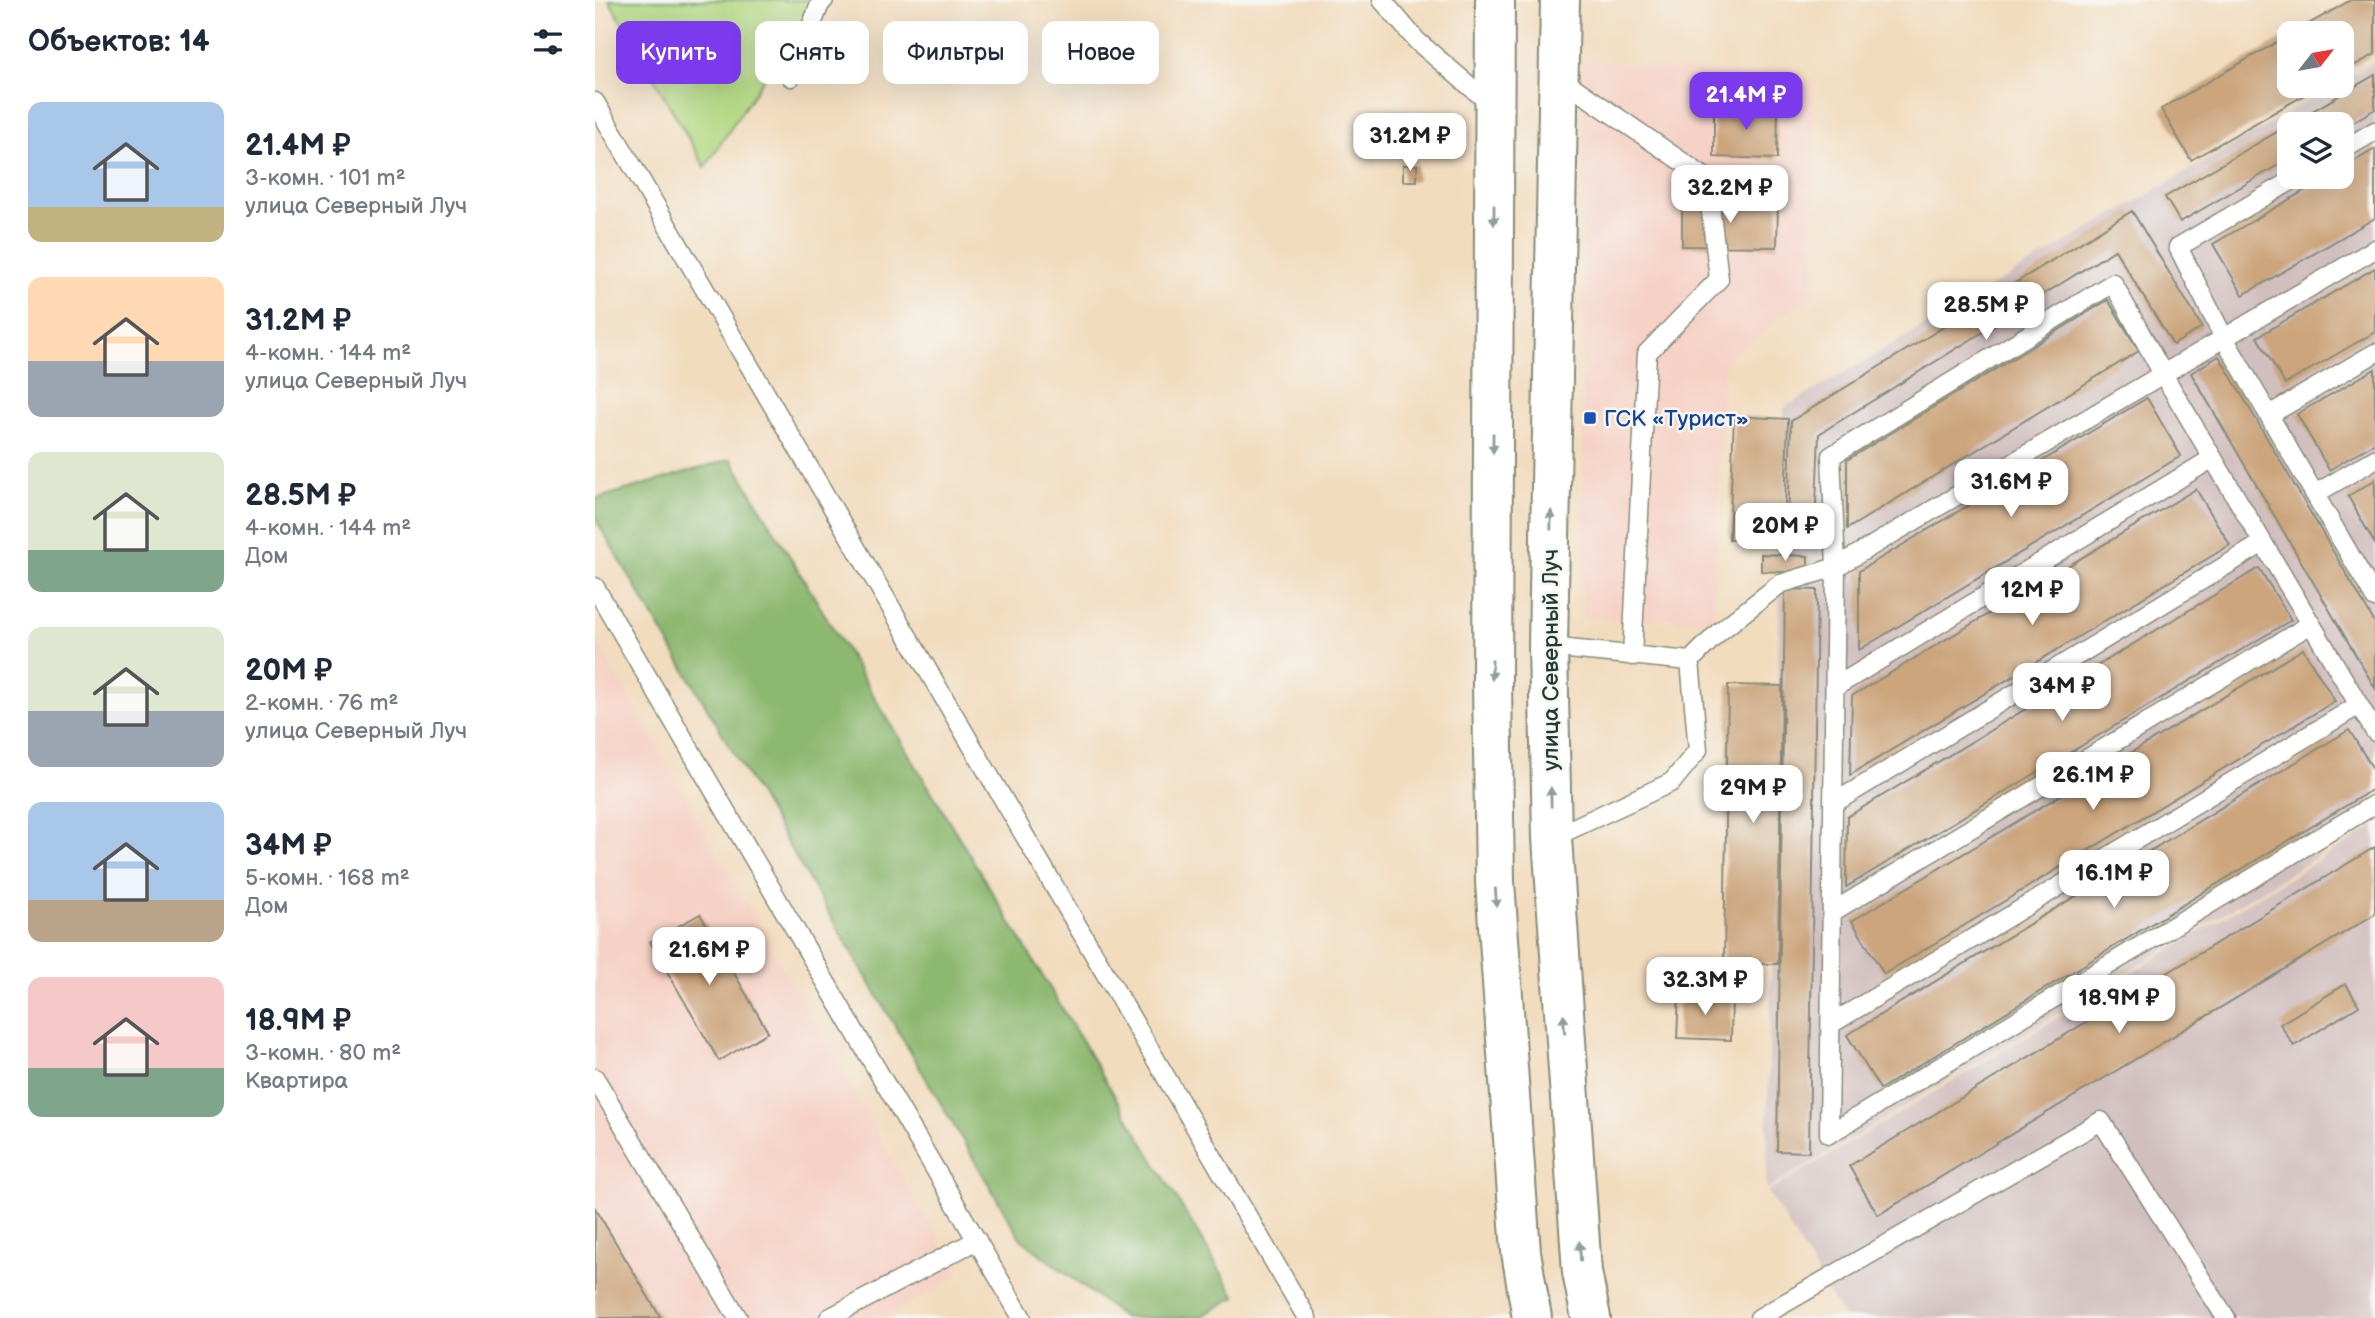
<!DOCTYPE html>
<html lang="ru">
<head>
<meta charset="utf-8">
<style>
	body { margin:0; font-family:"Balsamiq Sans",sans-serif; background:#f6f6f7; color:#1f2937; height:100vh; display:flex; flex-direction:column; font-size:26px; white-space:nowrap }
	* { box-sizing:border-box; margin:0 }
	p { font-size:23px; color:#747a83 }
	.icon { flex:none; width:38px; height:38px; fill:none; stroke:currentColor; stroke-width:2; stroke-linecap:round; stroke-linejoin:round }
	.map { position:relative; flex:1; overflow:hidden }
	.side { display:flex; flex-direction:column; background:#fff; width:595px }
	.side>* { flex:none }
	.banner { position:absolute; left:21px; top:21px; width:665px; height:63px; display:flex; gap:14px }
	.needle { width:46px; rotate:59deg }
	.controls { position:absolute; left:1682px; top:21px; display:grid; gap:14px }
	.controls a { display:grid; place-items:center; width:77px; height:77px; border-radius:14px; background:#fff; box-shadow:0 7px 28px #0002; font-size:35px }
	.price { position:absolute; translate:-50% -60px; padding:0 16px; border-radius:14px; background:#fff; color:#222; font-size:23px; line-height:46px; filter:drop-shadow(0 2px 4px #0008) }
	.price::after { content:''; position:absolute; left:50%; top:42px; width:21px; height:16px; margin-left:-10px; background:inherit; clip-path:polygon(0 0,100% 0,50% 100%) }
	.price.active { background:#7c3aed; color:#fff }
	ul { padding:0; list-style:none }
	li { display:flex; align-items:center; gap:21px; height:175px; padding:0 28px }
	li span { display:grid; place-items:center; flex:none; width:196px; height:140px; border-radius:14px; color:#555 }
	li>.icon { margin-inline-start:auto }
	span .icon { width:84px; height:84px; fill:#fffc; stroke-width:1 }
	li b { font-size:30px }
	h2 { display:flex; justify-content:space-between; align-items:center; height:84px; padding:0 28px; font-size:30px }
	.tag { padding:0 24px; border-radius:14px; background:#fff; box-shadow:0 7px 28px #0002; font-size:24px; line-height:63px }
	.tag.active { background:#7c3aed; color:#fff }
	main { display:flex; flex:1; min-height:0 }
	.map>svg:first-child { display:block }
	.built { fill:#f6d1c5 }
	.industrial { fill:#d1bfbf; fill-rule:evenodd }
	.green { fill:#b2d882; stroke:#688a5b; stroke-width:2 }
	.forest { fill:#8db870; stroke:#567a52; stroke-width:2 }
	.building { fill:#cca57d }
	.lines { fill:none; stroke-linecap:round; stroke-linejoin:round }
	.lane-casing { stroke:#888c79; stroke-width:21 }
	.primary-casing { stroke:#888c79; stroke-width:42 }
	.lane { stroke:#fff; stroke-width:18 }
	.primary { stroke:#fff; stroke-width:38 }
	.oneway { fill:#8f9e9a }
	.transit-dot { fill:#1a4fb4; stroke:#f6f6f2; stroke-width:2.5 }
	.labels { text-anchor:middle; stroke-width:5; stroke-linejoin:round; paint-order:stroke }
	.transit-label { font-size:23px; fill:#164399; stroke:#f6f6f2; text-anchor:start }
	.street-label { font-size:23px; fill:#1f3d34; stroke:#f6f6f2 }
</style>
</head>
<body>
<main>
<section class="side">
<h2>Объектов: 14<svg class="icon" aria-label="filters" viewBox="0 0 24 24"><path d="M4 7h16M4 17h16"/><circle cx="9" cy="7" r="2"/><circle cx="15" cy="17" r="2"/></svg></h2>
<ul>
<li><span style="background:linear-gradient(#a9c7e8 75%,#c2b280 0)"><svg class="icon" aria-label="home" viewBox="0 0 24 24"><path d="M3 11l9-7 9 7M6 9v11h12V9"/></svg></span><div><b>21.4M ₽</b><p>3-комн. · 101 m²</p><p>улица Северный Луч</p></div></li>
<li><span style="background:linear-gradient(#ffd9b3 60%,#9aa5b1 0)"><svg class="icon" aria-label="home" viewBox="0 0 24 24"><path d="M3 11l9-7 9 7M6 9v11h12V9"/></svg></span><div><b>31.2M ₽</b><p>4-комн. · 144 m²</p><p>улица Северный Луч</p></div></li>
<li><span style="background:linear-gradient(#dfe7d0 70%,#7fa58c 0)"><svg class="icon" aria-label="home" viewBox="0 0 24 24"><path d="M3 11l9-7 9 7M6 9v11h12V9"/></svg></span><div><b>28.5M ₽</b><p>4-комн. · 144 m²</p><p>Дом</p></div></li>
<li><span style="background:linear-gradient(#dfe7d0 60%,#9aa5b1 0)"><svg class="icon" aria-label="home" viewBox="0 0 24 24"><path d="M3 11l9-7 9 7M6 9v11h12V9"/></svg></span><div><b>20M ₽</b><p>2-комн. · 76 m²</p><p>улица Северный Луч</p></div></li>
<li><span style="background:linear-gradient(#a9c7e8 70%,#b9a48a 0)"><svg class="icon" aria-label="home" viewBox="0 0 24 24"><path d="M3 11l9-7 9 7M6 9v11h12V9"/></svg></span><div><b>34M ₽</b><p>5-комн. · 168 m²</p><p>Дом</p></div></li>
<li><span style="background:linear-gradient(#f6c9c9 65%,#7fa58c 0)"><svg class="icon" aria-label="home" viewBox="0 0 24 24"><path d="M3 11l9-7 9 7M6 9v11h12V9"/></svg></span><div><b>18.9M ₽</b><p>3-комн. · 80 m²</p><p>Квартира</p></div></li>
</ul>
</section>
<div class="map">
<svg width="1780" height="1318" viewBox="0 0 1780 1318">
	<rect width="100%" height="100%" fill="#f6f6f2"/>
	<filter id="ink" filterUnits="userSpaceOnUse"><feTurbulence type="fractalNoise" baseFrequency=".0143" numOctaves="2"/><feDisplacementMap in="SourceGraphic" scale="14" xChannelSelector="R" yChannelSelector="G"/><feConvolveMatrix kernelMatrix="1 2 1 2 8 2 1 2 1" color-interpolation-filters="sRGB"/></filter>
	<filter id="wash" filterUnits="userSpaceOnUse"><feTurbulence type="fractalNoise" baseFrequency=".00686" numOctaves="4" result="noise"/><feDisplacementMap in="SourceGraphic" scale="28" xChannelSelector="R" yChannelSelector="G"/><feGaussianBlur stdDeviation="1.57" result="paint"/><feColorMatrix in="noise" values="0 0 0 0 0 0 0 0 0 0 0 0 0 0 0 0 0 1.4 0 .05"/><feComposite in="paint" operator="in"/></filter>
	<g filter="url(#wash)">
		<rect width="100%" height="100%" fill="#f2dcbe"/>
		<path class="built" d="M988 60 1218 81V295L1129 361 1118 620 988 618Z
			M0 638 364 1276 289 1318H0Z"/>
		<path class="industrial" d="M1780 62V822L1171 1190 1189 408 1739 86H1746L1747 82ZM1694 124H1746V177H1694Z
			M1780 826V1318H1249L1173 1192Z"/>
		<path class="green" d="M14 0H221L110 167Z"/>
		<path class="forest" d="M136 459 641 1297 603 1318H529L426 1239 0 518V499Z"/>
		<g id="blocks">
			<path class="building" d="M1756 0H1780V54L1746 73V33H1698Z
				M1694 35V86H1725L1596 160 1566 109Z
				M1780 75V109L1746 129V124H1695Z
				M1119 106 1183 107 1182 159 1119 157Z
				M1694 125V159L1585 222 1570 197Z
				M1780 149V218L1648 295 1618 244 1733 177H1746V169Z
				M808 165H822V181H808Z
				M1087 203 1183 204 1182 247 1087 246Z
				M1537 211 1607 327 1578 345 1520 250 1224 434 1220 527 1193 526 1196 421Z
				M1780 268V332L1690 384 1662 337Z
				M1513 300 1544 351 1252 529V460Z
				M1624 356 1780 623V688L1596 373Z
				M1780 369V443L1734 470 1702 414Z
				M1552 398 1586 456 1264 650V571Z
				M1139 416 1193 419 1189 541 1134 539Z
				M1780 480V544L1753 496Z
				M1601 489 1635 545 1255 775 1257 696Z
				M1166 554 1213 556V573L1166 571Z
				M1664 568 1696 620 1251 887 1252 817Z
				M1190 589 1222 590 1214 1152 1182 1151Z
				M1708 649 1740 701 1289 974 1257 921Z
				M1133 685 1187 686 1183 964H1129Z
				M1754 730 1780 772V788L1285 1089 1252 1035Z
				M1780 847V914L1283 1215 1254 1166Z
				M105 914 173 1032 124 1061 55 942Z
				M1751 984 1764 1006 1699 1046 1685 1024Z
				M1084 994 1137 996 1136 1040 1082 1038Z
				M0 1208 66 1318H0Z"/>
		</g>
	</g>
	<g filter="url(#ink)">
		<use href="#blocks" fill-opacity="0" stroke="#888c79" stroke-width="2"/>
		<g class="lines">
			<g class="lane-casing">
				<path id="lane" d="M787 0 822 41 898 106
					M196 77 225 4 229 0
					M965 78 1112 179 1124 279 1052 353 1037 656
					M0 102 712 1318
					M1746 151 1780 131
					M1703 177 1583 247 1629 338 1780 249
					M1674 415 1780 353
					M1720 494 1780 459
					M0 587 427 1318
					M953 647 1095 661 1124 632 1185 584 1241 567 1629 338 1780 598
					M1240 687 1618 458
					M1780 732 1568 374 1518 283 1236 456 1241 567 1234 1134 1780 804
					M1239 803 1668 543
					M957 838 1077 782 1103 750 1095 661
					M1237 912 1716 624
					M1236 1024 1764 705
					M0 1078 143 1318
					M234 1318 382 1240
					M1164 1318 1506 1121 1631 1318"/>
			</g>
			<g class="primary-casing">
				<path id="primary" d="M900 0 897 682 900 882 926 1252 937 1318
					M965 0 953 647 957 838 987 1272 996 1318"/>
			</g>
			<use href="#lane" class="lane"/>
			<use href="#primary" class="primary"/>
		</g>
		<defs><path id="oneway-solid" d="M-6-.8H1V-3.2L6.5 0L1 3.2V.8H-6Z" transform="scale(1.75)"/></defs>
		<g class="oneway">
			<use href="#oneway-solid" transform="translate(899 215) rotate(90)"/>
			<use href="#oneway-solid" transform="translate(898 443) rotate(90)"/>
			<use href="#oneway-solid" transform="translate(956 520) rotate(-89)"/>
			<use href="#oneway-solid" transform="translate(897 670) rotate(90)"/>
			<use href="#oneway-solid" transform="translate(956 797) rotate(-91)"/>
			<use href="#oneway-solid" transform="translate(901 898) rotate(86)"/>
			<use href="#oneway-solid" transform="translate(969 1024) rotate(-94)"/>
			<use href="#oneway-solid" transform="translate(985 1251) rotate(-94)"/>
		</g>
	</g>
	<rect class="transit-dot" x="988" y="411" width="14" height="14" rx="3.5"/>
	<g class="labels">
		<g class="transit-label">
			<text x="1009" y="426">ГСК «Турист»</text>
		</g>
		<g class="street-label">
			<text transform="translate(955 660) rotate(-90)" y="8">улица Северный Луч</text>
		</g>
	</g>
</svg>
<div class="controls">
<a><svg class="needle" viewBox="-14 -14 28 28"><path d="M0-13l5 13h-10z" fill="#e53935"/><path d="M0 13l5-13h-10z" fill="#747a83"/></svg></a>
<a><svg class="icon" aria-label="layers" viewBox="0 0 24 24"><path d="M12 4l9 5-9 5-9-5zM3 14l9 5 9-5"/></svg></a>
</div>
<b class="price active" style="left:1151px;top:132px">21.4M ₽</b>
<b class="price" style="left:815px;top:173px">31.2M ₽</b>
<b class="price" style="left:1135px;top:225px">32.2M ₽</b>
<b class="price" style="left:1391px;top:342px">28.5M ₽</b>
<b class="price" style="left:1416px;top:519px">31.6M ₽</b>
<b class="price" style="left:1190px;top:563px">20M ₽</b>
<b class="price" style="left:1437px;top:627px">12M ₽</b>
<b class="price" style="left:1467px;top:723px">34M ₽</b>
<b class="price" style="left:1498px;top:812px">26.1M ₽</b>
<b class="price" style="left:1158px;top:825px">29M ₽</b>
<b class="price" style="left:1519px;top:910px">16.1M ₽</b>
<b class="price" style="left:114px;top:987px">21.6M ₽</b>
<b class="price" style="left:1110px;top:1017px">32.3M ₽</b>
<b class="price" style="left:1524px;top:1035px">18.9M ₽</b>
<div class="banner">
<a class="tag active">Купить</a>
<a class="tag">Снять</a>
<a class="tag">Фильтры</a>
<a class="tag">Новое</a>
</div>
</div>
</main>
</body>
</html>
